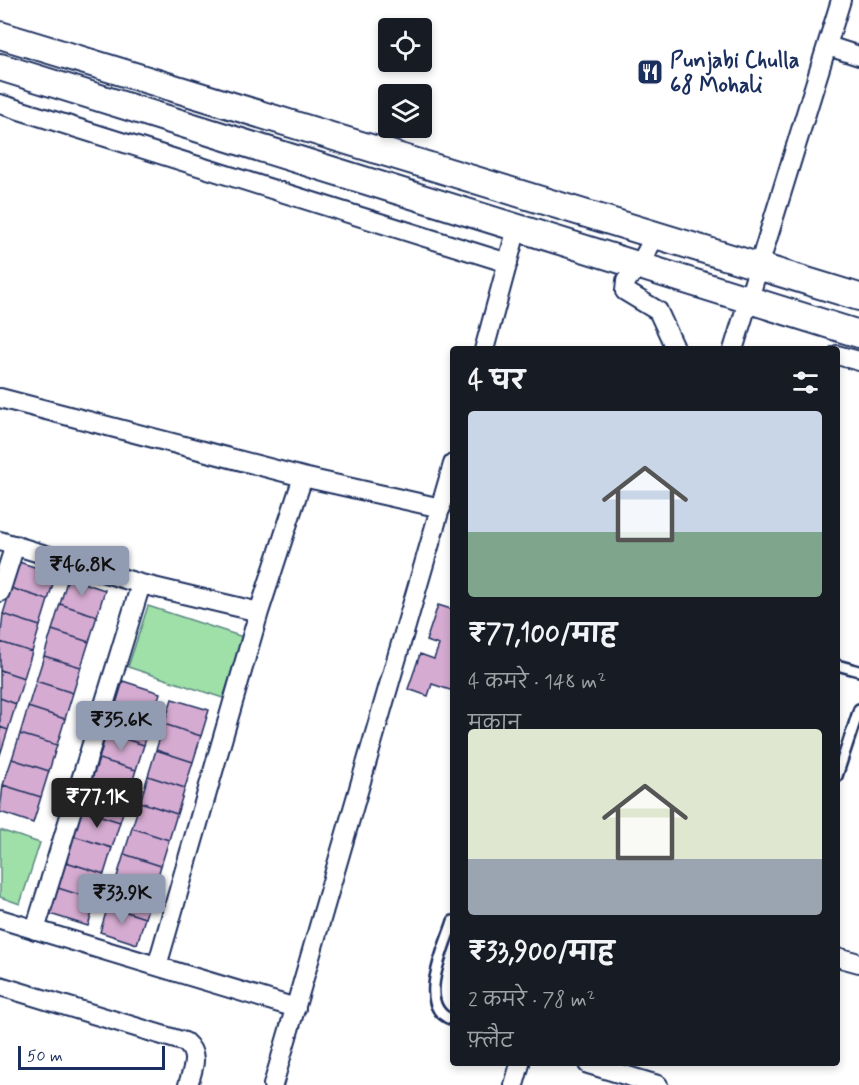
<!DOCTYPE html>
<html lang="hi">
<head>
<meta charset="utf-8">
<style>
	body { margin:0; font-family:Mynerve,"Playpen Sans Deva",sans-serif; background:#242831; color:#f1f3f6; height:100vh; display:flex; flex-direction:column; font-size:22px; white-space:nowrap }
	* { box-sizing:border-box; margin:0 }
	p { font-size:20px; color:#9ea1a6 }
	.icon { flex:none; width:33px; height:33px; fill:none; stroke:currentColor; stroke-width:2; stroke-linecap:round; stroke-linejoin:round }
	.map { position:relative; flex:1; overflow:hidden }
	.panel { position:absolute; left:450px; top:346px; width:390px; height:720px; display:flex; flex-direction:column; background:#171b24; border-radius:6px; box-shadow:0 3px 9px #0003 }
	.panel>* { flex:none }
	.controls { position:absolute; left:378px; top:18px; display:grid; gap:12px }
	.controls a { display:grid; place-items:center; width:54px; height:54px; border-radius:6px; background:#171b24; box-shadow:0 3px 9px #0003; font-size:30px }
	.scale { position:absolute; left:18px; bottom:15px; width:147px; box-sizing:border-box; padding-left:6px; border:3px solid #1b2f5e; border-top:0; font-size:16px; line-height:21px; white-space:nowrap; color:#1b2f5e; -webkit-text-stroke:4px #fff; paint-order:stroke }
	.price { position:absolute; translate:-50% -51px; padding:0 14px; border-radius:6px; background:#919bb2; color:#111; font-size:20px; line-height:39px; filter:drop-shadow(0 2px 3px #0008) }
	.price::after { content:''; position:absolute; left:50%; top:36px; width:18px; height:14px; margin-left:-9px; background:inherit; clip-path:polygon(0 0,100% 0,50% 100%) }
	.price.active { background:#222; color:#fff }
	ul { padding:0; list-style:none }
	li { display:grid; align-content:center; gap:12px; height:318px; padding:0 18px }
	li span { display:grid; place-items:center; height:186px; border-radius:6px; color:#555 }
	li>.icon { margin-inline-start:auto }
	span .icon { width:108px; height:108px; fill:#fffc; stroke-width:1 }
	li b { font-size:26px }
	h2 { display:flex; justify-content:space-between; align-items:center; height:72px; padding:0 18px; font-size:26px }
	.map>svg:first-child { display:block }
	.green { fill:#9fe0a9; stroke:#5d8884; stroke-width:1.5 }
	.building { fill:#d5abd1; stroke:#1b2f5e; stroke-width:1.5 }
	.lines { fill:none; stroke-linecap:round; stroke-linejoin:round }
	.lane-casing { stroke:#1b2f5e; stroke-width:14 }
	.street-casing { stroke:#1b2f5e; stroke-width:22 }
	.secondary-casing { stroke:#1b2f5e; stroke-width:30 }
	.lane { stroke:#fff; stroke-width:9 }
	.street { stroke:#fff; stroke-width:18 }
	.secondary { stroke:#fff; stroke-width:26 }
	.labels { text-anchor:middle; stroke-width:4.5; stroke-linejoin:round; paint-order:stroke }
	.poi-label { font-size:22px; font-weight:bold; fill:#1b2f5e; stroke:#fff; text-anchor:start }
</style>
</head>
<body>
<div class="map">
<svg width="859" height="1085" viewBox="0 0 859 1085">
	<rect width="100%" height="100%" fill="#fff"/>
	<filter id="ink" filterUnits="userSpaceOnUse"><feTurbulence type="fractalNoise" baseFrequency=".0167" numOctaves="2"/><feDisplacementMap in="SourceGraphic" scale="12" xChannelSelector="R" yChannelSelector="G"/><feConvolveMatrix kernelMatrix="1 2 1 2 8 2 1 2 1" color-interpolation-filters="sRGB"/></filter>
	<g filter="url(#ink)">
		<path class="green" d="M148 606 243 637 223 698 128 667Z
			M0 830 40 843 20 904 0 897Z"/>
		<path class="building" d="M19 562 56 574 48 600 11 588Z
			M68 578 105 590 97 616 60 604Z
			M11 588 48 600 40 626 3 614Z
			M453 603V691L432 684 428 696 408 689 420 654 434 659 439 645 426 641 438 605 451 609Z
			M60 604 97 616 89 642 52 630Z
			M3 614 40 626 32 652 0 642Z
			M52 630 89 642 81 667 44 656Z
			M0 642 32 652 24 678 0 670Z
			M44 656 81 667 73 693 36 681Z
			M0 670 24 678 16 704 0 698Z
			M36 681 73 693 65 719 28 707Z
			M123 681 160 693 152 719 115 707Z
			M0 698 16 704 8 730 0 727Z
			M172 699 209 710 201 736 164 724Z
			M28 707 65 719 57 745 20 734Z
			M115 707 152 719 144 745 106 733Z
			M164 724 201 736 193 762 156 750Z
			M0 727 8 730 0 755Z
			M106 733 144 745 136 770 99 759Z
			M20 734 57 745 49 771 12 759Z
			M156 750 193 762 185 788 148 776Z
			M12 759 49 771 41 797 3 785Z
			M99 759 136 770 128 796 90 785Z
			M148 776 185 788 177 814 140 802Z
			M3 785 41 797 33 823 0 812Z
			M90 785 128 796 120 822 82 810Z
			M140 802 177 814 169 840 132 828Z
			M82 810 120 822 112 848 74 836Z
			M132 828 169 840 161 866 124 854Z
			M74 836 112 848 104 874 66 862Z
			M124 854 161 866 153 892 116 880Z
			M66 862 104 874 96 900 58 888Z
			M116 880 153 892 145 918 108 906Z
			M58 888 96 900 88 926 50 914Z
			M108 906 145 918 137 944 100 932Z"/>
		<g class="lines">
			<g class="lane-casing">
				<path id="lane" d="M837 665 859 671
					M837 776 859 709
					M453 921C445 947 414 1008 453 1020"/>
			</g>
			<g class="street-casing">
				<path id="street" d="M828 46 859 56
					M0 104 508 263
					M656 234 639 266 626 281 625 291 658 311 676 350
					M484 350 517 228
					M733 350 841 0
					M837 355 859 361
					M0 398 303 477 441 508
					M0 541 141 584 259 612
					M0 592 15 545
					M0 919 296 1008
					M35 930 141 584
					M837 957 859 963
					M157 966 259 612 303 477
					M0 986 185 1042C200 1055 193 1068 188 1085
					M588 1064 658 1085
					M273 1085 453 464
					M514 1085 520 1064"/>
			</g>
			<g class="secondary-casing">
				<path id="secondary" d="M0 35 859 297
					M0 67 859 334"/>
			</g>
			<use href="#lane" class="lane"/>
			<use href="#street" class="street"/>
			<use href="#secondary" class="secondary"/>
		</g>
	</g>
	<defs>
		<g id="restaurant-square" transform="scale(1.35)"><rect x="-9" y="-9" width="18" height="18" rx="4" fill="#1b2f5e" stroke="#fff"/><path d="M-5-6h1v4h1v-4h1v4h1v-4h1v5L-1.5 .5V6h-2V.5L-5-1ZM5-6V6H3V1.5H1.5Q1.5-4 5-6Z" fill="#fff"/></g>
	</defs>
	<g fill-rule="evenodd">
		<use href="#restaurant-square" x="650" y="72"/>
	</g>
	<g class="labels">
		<g class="poi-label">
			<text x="670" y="67">Punjabi Chulla<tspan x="670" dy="25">68 Mohali</tspan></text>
		</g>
	</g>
</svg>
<div class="controls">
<a><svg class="icon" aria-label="locate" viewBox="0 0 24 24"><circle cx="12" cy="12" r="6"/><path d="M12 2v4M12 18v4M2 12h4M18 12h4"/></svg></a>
<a><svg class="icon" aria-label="layers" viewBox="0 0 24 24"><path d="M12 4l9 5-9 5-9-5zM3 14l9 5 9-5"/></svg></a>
</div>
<div class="scale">50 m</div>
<b class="price" style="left:82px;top:597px">₹46.8K</b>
<b class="price" style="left:121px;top:752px">₹35.6K</b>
<b class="price active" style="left:97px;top:829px">₹77.1K</b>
<b class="price" style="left:122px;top:925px">₹33.9K</b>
<section class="panel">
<h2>4 घर<svg class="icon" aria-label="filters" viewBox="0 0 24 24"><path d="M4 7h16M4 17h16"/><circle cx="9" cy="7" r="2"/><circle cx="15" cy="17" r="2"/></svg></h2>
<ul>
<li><span style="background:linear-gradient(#c9d6e8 65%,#7fa58c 0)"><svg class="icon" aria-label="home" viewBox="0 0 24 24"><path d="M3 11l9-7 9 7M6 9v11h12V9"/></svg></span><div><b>₹77,100/माह</b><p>4 कमरे · 148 m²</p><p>मकान</p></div></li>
<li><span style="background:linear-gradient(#dfe7d0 70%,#9aa5b1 0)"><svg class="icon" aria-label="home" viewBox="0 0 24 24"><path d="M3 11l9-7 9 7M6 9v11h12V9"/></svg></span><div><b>₹33,900/माह</b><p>2 कमरे · 78 m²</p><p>फ़्लैट</p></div></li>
</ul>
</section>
</div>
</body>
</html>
